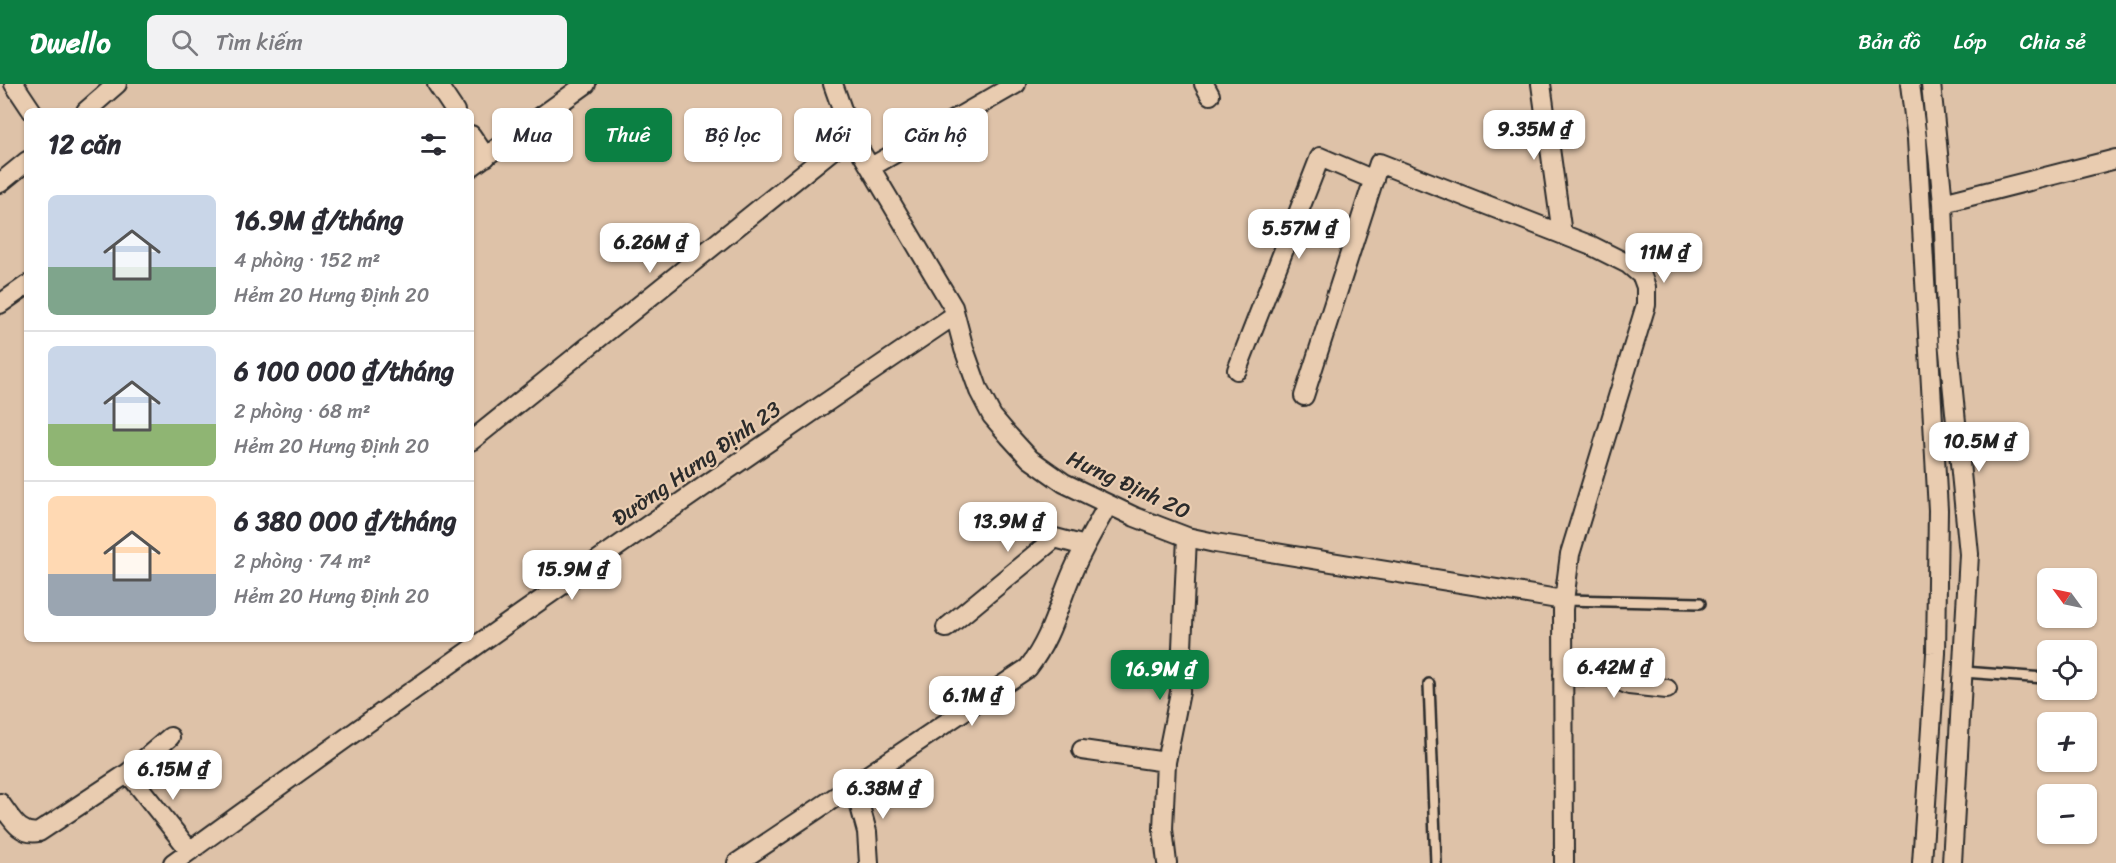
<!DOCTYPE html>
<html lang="vi">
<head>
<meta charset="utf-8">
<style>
	body { margin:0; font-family:Sriracha,sans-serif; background:#f2f2f3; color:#2b2b33; height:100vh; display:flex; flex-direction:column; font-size:22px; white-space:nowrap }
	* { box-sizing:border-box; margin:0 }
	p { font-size:20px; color:#7c7c81 }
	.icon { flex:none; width:33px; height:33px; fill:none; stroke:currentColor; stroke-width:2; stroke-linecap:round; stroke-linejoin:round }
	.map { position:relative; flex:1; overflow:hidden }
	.side { position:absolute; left:24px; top:24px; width:450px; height:534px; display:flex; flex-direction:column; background:#fff; border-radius:9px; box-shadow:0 2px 4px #0004 }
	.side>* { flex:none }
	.guide { position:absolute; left:492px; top:24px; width:570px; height:54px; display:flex; gap:12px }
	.needle { width:39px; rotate:303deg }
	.controls { position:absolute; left:2037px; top:484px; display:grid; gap:12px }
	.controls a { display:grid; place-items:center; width:60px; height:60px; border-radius:9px; background:#fff; box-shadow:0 2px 4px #0004; font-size:30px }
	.price { position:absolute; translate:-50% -51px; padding:0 14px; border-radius:12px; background:#fff; color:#222; font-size:20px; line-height:39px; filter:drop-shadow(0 2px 3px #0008) }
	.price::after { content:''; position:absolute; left:50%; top:36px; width:18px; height:14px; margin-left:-9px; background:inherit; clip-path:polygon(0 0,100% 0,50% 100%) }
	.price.on { background:#0b8043; color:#fff }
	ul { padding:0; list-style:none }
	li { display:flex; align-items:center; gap:18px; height:150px; padding:0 24px }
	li+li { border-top:2px solid #e1e1e2 }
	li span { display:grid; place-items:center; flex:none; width:168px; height:120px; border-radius:9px; color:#555 }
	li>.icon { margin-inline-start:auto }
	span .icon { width:72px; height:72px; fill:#fffc; stroke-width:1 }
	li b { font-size:26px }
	h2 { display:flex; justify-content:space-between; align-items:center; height:72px; padding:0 24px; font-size:26px }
	.tag { padding:0 21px; border-radius:9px; background:#fff; box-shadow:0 2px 4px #0004; font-size:21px; line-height:54px }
	.tag.on { background:#0b8043; color:#fff }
	header { display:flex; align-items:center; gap:36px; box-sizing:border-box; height:84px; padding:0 30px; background:#0b8043; color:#fff }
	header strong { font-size:28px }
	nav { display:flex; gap:33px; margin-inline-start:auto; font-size:21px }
	.search { width:420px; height:54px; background:#f2f2f3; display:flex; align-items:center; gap:15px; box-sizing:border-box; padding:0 21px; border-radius:9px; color:#7c7c81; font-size:22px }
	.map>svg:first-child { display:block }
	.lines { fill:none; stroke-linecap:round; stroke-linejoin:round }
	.service-casing { stroke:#2b2b2b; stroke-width:14 }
	.minor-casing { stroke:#2b2b2b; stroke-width:22 }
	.service { stroke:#e9ccb0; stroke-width:9 }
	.minor { stroke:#e9ccb0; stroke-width:18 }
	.labels { text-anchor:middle; stroke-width:4.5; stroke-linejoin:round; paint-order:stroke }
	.street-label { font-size:22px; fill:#2b2b2b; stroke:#e9ccb0 }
</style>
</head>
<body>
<header>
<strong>Dwello</strong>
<div class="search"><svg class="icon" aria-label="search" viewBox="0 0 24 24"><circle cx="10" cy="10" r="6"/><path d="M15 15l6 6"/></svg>Tìm kiếm</div>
<nav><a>Bản đồ</a><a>Lớp</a><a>Chia sẻ</a></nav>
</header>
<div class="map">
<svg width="2116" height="779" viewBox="0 0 2116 779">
	<rect width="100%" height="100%" fill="#dec2a8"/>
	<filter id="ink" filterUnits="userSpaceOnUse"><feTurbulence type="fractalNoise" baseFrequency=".0167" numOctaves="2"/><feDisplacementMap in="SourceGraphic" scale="12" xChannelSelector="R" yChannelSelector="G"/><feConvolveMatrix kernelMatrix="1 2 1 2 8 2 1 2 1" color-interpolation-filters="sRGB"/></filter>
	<g filter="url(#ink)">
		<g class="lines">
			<g class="service-casing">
				<path id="service" d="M1564 516 1700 519
					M1964 588 2044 594
					M1429 600 1436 779"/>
			</g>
			<g class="minor-casing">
				<path id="minor" d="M14 0 32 27
					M437 0 455 27
					M833 0 851 51 953 223 964 265 979 307 992 332 1009 352 1030 375 1064 399 1135 433 1187 453 1215 459 1564 516
					M1204 0 1210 11
					M1541 0 1562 150
					M1910 0 1917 55 1938 426 1936 569 1922 779
					M1931 0 1943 119 1948 257 1969 470 1952 779
					M86 27 117 0
					M471 51 486 73
					M471 83 586 0
					M871 83 1016 0
					M0 99 27 77
					M1943 119 2116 75
					M0 220 27 201
					M1237 286 1320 73 1374 96
					M1304 312 1379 79 1592 162 1628 180 1642 192 1646 203V221L1570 470 1563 525 1564 779
					M471 357 851 51
					M946 544 1055 454 1085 462
					M1563 591 1608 592 1629 601 1667 605
					M1082 666 1166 678
					M128 689 190 767
					M854 700 867 748 869 779
					M0 719C11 733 19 752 39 748L128 689 170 653
					M173 779C430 592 691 409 955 231
					M737 779 1028 584C1052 553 1058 521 1073 487 1083 464 1096 442 1108 421
					M1167 779 1163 745 1166 678 1180 608 1187 453"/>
			</g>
			<use href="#service" class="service"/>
			<use href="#minor" class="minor"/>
		</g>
	</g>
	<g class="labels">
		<g class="street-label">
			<text transform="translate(696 379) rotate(-35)" y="8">Đường Hưng Định 23</text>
			<text transform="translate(1129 400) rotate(25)" y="8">Hưng Định 20</text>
		</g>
	</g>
</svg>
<div class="controls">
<a><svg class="needle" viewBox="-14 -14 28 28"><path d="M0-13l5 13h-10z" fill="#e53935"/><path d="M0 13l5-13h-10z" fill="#7c7c81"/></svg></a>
<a><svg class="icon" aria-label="locate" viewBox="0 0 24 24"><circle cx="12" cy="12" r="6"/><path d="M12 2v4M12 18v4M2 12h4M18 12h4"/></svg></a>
<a>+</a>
<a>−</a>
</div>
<b class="price" style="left:1534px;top:77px">9.35M ₫</b>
<b class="price" style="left:1299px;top:176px">5.57M ₫</b>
<b class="price" style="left:650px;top:190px">6.26M ₫</b>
<b class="price" style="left:1664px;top:200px">11M ₫</b>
<b class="price" style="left:1979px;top:389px">10.5M ₫</b>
<b class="price" style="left:1008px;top:469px">13.9M ₫</b>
<b class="price" style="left:572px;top:517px">15.9M ₫</b>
<b class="price" style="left:1614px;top:615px">6.42M ₫</b>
<b class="price on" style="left:1160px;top:617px">16.9M ₫</b>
<b class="price" style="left:972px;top:643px">6.1M ₫</b>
<b class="price" style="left:173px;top:717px">6.15M ₫</b>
<b class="price" style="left:883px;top:736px">6.38M ₫</b>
<div class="guide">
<a class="tag">Mua</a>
<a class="tag on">Thuê</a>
<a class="tag">Bộ lọc</a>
<a class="tag">Mới</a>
<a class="tag">Căn hộ</a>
</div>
<section class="side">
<h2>12 căn<svg class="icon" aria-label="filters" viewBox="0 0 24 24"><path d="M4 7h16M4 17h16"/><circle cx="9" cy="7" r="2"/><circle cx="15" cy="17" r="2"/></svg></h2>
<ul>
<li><span style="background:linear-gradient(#c9d6e8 60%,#7fa58c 0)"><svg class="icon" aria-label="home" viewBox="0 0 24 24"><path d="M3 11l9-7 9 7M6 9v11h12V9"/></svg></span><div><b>16.9M ₫/tháng</b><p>4 phòng · 152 m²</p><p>Hẻm 20 Hưng Định 20</p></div></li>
<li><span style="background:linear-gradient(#c9d6e8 65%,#8fb573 0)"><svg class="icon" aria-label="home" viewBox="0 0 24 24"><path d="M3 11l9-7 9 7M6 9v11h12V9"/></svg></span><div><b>6 100 000 ₫/tháng</b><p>2 phòng · 68 m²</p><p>Hẻm 20 Hưng Định 20</p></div></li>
<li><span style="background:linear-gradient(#ffd9b3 65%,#9aa5b1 0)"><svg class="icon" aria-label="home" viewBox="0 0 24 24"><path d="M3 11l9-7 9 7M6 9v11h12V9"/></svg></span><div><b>6 380 000 ₫/tháng</b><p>2 phòng · 74 m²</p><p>Hẻm 20 Hưng Định 20</p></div></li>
</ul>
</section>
</div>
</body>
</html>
